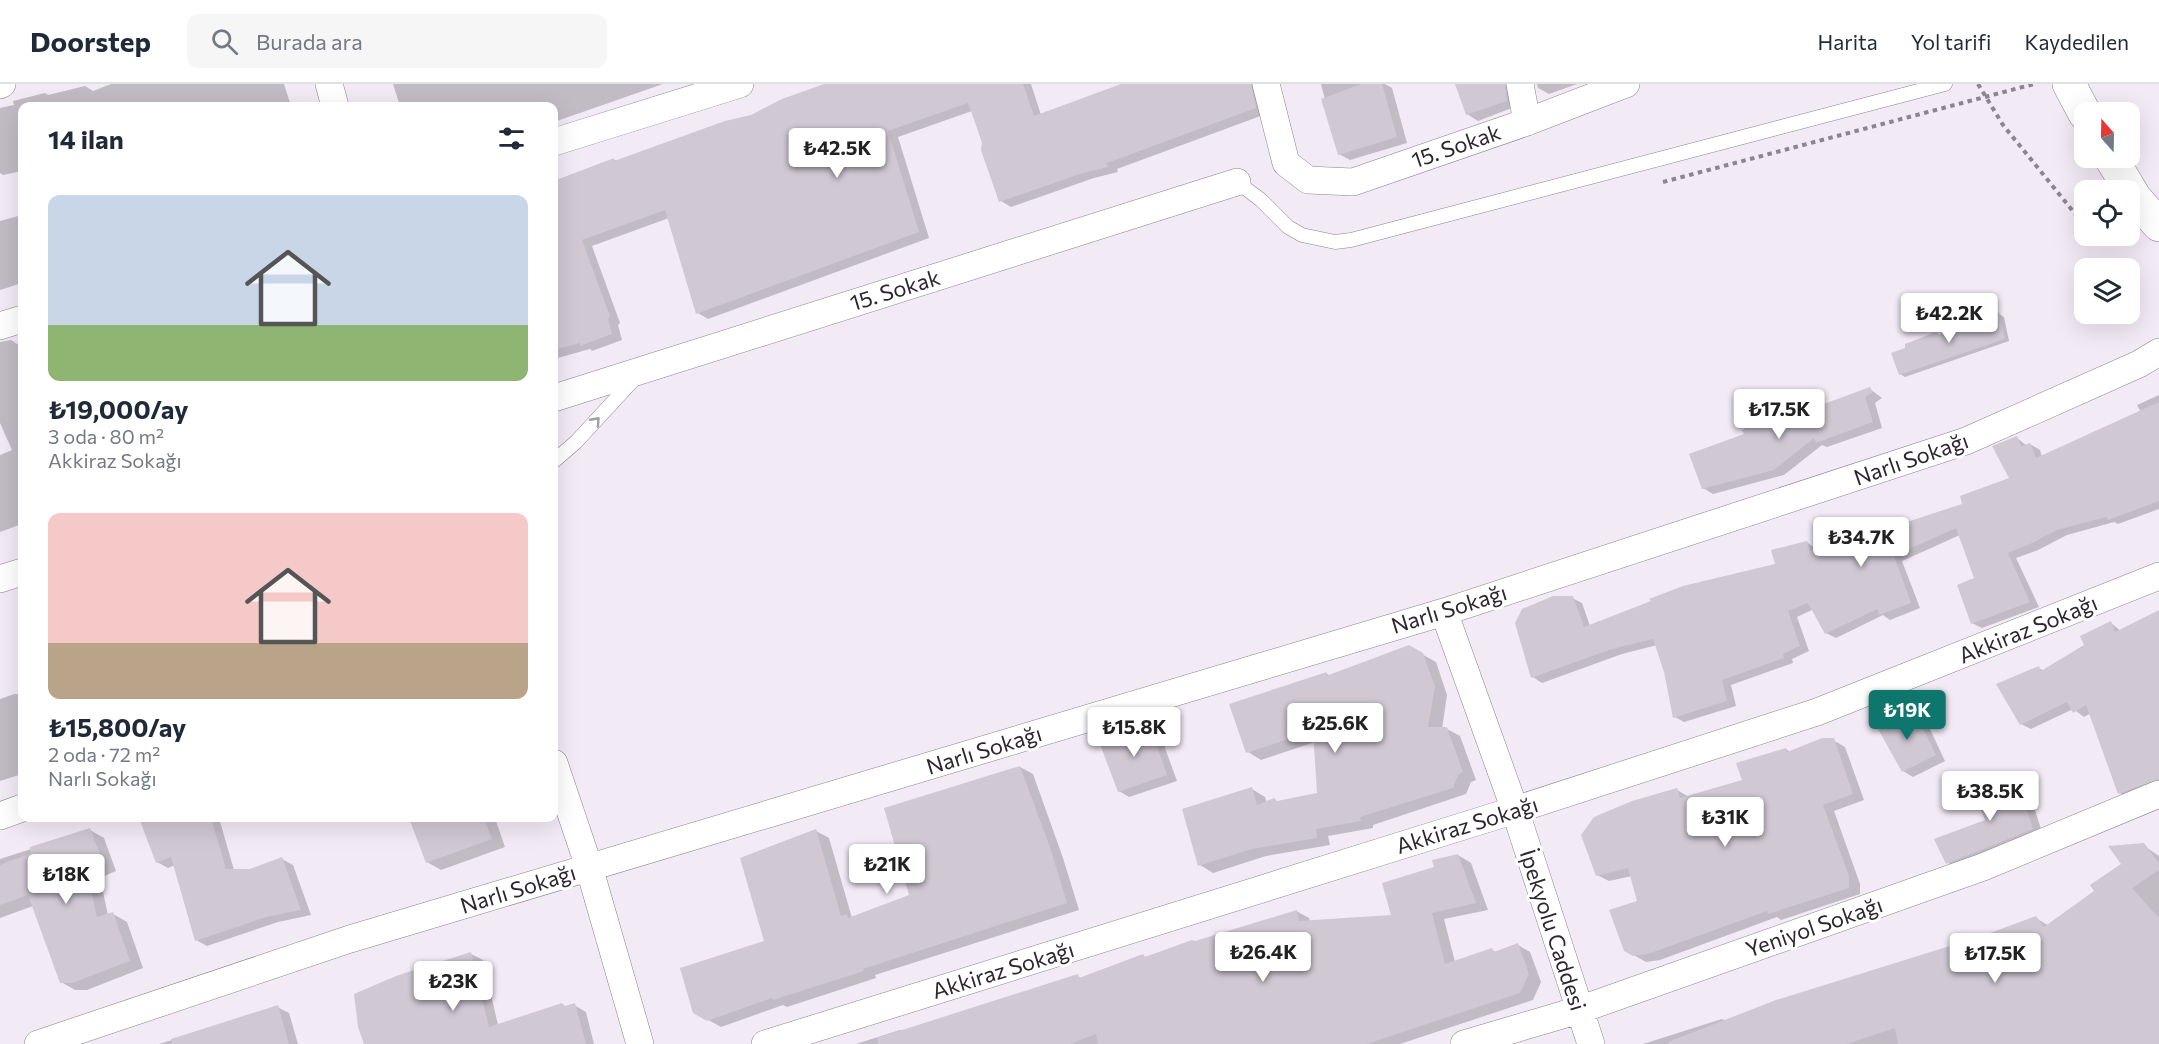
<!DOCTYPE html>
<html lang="tr">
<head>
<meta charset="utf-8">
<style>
	body { margin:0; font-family:Commissioner,sans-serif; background:#f6f6f7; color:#1f2937; height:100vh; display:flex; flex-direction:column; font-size:22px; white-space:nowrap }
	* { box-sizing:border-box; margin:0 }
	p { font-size:20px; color:#747a83 }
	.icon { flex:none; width:33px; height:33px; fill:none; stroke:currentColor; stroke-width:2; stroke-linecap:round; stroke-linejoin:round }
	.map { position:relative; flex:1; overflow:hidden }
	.drawer { position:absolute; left:18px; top:18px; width:540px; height:720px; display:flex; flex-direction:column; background:#fff; border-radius:12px; box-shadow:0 6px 24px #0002 }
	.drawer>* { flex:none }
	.needle { width:39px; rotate:340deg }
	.fabs { position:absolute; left:2074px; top:18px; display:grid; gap:12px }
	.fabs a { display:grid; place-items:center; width:66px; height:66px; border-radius:12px; background:#fff; box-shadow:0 6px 24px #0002; font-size:30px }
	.price { position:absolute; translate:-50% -51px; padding:0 14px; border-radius:6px; background:#fff; color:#222; font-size:20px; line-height:39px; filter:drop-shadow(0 2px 3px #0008) }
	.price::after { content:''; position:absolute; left:50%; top:36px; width:18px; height:14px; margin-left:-9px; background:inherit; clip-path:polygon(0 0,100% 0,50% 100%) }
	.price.selected { background:#0f766e; color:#fff }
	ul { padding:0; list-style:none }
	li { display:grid; align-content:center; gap:12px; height:318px; padding:0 30px }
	li span { display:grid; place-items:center; height:186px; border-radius:12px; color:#555 }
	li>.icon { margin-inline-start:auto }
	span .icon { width:108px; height:108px; fill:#fffc; stroke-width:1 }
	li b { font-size:26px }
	h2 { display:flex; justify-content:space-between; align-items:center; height:72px; padding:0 30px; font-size:26px }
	header { display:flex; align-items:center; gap:36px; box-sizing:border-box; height:84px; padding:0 30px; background:#fff; border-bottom:2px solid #e0e1e3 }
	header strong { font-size:28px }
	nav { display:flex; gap:33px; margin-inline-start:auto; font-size:21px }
	.search { width:420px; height:54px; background:#f6f6f7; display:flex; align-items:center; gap:15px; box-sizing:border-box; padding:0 21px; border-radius:12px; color:#747a83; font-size:22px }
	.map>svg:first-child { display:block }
	.shadow { fill:#0003 }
	.building { fill:#d0c8d3 }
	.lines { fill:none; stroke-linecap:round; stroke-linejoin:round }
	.service-casing { stroke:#8b838d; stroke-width:15 }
	.minor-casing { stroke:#8b838d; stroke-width:28 }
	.tertiary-casing { stroke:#8b838d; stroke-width:34 }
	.path { stroke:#8b858d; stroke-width:4; stroke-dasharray:4.5 4.5; stroke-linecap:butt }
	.service { stroke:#fff; stroke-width:14 }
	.minor { stroke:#fff; stroke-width:27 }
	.tertiary { stroke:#fff; stroke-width:33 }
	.path-bridge { stroke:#8b858d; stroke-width:4; stroke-dasharray:4.5 4.5; stroke-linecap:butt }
	.oneway { stroke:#a09ea0 }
	.labels { text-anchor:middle; stroke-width:6; stroke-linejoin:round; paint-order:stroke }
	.street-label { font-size:22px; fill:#2b272c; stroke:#fff }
</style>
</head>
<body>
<header>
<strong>Doorstep</strong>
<div class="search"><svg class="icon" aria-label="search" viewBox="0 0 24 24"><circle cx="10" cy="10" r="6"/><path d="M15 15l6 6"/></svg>Burada ara</div>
<nav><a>Harita</a><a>Yol tarifi</a><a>Kaydedilen</a></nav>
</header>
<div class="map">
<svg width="2159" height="960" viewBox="0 0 2159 960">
	<rect width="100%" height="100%" fill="#f2eaf5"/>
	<path class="shadow" d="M111 0H284L291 22H22V87L3 91 0 89V24L14 21 13 17 45 9 48 11 85 2 93 7Z
		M393 0H663L554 38V22H400Z
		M828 0H1031L1041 31 1124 0H1263L1266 30 1117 85 1118 88 1094 94 1011 123 1001 117 972 27 898 53 929 154 708 235 698 229 669 134 592 162 620 239 618 241 622 256 592 267 590 265 554 275V97L613 75 617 77 752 33Z
		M1321 0H1385L1392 4 1407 59 1350 76 1339 70Z
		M1456 0H1516L1517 22 1478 37 1467 30Z
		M1537 0H1577L1549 10 1538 4Z
		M22 131V199L0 206V137Z
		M1999 230 2004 233 2009 257 1905 293 1900 290 1940 252Z
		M11 256 22 263V440L0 448V371L12 366 0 339V258Z
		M1870 305 1882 314 1875 319 1882 344 1827 363 1822 361 1784 391 1713 410 1703 404 1746 350 1780 330 1788 335Z
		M2159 311V425L2118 440 2114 438 2067 451 2038 466 2016 474 2039 523 1982 544 1972 539 1976 494 1960 451 1902 477 1920 524 1890 536 1883 531 1836 554 1826 549 1814 525 1797 533 1809 567 1792 575 1793 579 1731 601 1736 622 1684 638 1675 633 1666 587 1657 561 1622 570 1542 599 1533 593 1572 514 1582 519 1590 542 1776 481 1807 458 1817 466 1964 421 2011 395 2017 354 2027 362 2030 360 2040 366 2042 373 2141 328 2137 321Z
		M2159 527V702L2129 714 2120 709 2091 629 2084 633 2073 625 2031 645 2021 640 2039 584 2044 587 2086 561 2111 539 2121 547Z
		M1409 563 1436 578 1447 611 1442 645H1447L1460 652 1476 696 1471 698 1466 710 1373 741V744L1328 752 1330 761 1266 772 1213 789 1200 781 1252 705 1265 713 1267 719H1279L1319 710 1315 658 1261 676 1248 668 1326 589 1330 592Z
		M14 610H22V690L0 697V615Z
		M1910 629 1929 643 1945 677 1913 693 1903 687Z
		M1157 640 1167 646 1165 664 1177 697 1129 713 1119 707 1102 660Z
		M1833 656 1845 663 1864 716 1834 727 1860 800V810L1781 836 1777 833 1660 876 1646 878 1625 866 1639 818 1632 792 1609 797 1597 791 1677 706 1689 713 1744 697 1786 665 1790 668Z
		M1020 683 1033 690 1063 774 1079 826 875 891 876 894 787 923 783 921 721 943 694 928 766 858 816 747 829 754 852 834 911 812Z
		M2016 692 2026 699 2043 751 1958 785 1947 778 1987 737Z
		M141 734H219L234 786H250L282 775 293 781 311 831 278 838 207 862 196 856 175 781 168 784 157 778Z
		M289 734H304L295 737Z
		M411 734H495L505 763 441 786 427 778Z
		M90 746 104 754 116 787 100 794 108 831 113 830 127 838 143 884 87 906H75L61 898 33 822 0 834V775Z
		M2143 761 2159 772V960H1643L1722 935 1726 937 1983 853 2036 834 2049 842 2096 808Z
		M1458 771 1471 779 1488 826 1444 835 1455 878 1492 866 1496 868 1518 861 1530 868 1541 898 1533 916 1400 960H856L900 946 902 947 1077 892 1081 894 1143 872 1147 874 1296 827 1309 834 1310 837 1393 833 1436 784Z
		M471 870 483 876 498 941 574 921 586 928 594 960H365Z
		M277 923 289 929 298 960H159Z"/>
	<path class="building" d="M824 0H1023L1034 32 1121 0H1251L1256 24 1107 79 1108 83 1083 89 999 118 981 66 982 58 968 19 888 47 919 148 696 230 665 126 582 156 610 232 608 235 612 250 580 262V259L554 266V97L614 74V77L725 37 751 31 782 15Z
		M1361 0H1382L1397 53 1338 71 1321 15Z
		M1455 0H1505L1507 17 1466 31Z
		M1999 228 2005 255 1899 291 1891 269 1905 264V260L1936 248 1939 251Z
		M1870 303 1873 308 1865 313 1873 338 1816 359 1814 354 1774 386 1702 405 1689 370 1744 350 1742 346 1780 328 1783 335Z
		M2159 318V417L2108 436 2106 433 2057 446 2028 461 2008 469 2030 518 1971 540 1957 501 1974 494 1956 444 1894 472 1911 519 1879 531 1877 525 1825 550 1808 519 1788 527 1800 562 1783 570 1784 574 1722 596 1727 617 1673 634 1664 588 1653 555 1612 565 1531 594 1515 539 1522 525 1553 512H1573L1584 543 1651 517 1649 515 1683 502 1775 480 1771 466 1807 457 1810 467 1902 434 1910 437 1962 420 1960 412 2009 394 1992 362 2017 352 2021 362 2030 359 2036 374Z
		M2159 526V695L2118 710 2086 621 2073 629 2067 618 2020 641 1996 600 2039 582 2041 587 2084 561 2080 552 2111 537 2115 548Z
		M1409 561 1423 569 1435 603 1428 643H1447L1463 688 1458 691 1453 704 1360 733 1361 737 1316 745 1317 754 1252 765 1198 782 1182 725 1252 703 1257 721 1274 714 1277 717 1317 709 1313 647 1246 669 1229 620 1327 588 1326 592Z
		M1910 627 1919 636 1936 671 1902 688 1878 645Z
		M1157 638 1155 657 1167 691 1118 708 1100 660Z
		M1822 654H1834L1853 710 1823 721 1849 792V804L1768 830 1767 827 1648 870 1633 872 1624 867 1609 826 1637 817 1628 784 1596 792 1581 751 1594 733 1632 717 1677 704 1680 714 1742 696 1736 679 1786 664 1787 668Z
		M1020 682 1051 766 1067 819 863 885 864 887 773 916 772 914 707 937 693 929 680 884 764 857 740 774 816 745 841 832 847 830 848 834 909 811 884 724Z
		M2016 691 2033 745 1946 780 1934 755 1985 736 1975 710Z
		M139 734H211L226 785H250L282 773 301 826 266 833 195 857 171 773 156 779Z
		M409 734H484L492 755 426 779Z
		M90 744 103 779 87 786 97 833 113 828 130 877 72 899H60L28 811 0 821V781L31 769 30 763Z
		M2144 759 2159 779V786L2132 804 2159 834V960H1898L1895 944 1847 960H1669L1668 958 1776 916 1982 852 2036 832 2044 843 2094 807 2090 801 2121 780 2108 762Z
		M1458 770 1476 819 1432 829 1445 880 1492 864 1494 868 1518 859 1529 890 1520 909 1367 960H1098L1096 950 1070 960H878L877 954 1078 890 1079 894 1143 870 1145 873 1192 856 1195 857 1297 826 1299 837 1391 831 1382 799 1434 783 1432 776Z
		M471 868 489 943 562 919 565 922 575 919 586 960H364L358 943 354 910 396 892Z
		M278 921 289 960H172L171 955Z"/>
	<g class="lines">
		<g class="service-casing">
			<path id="service" d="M1237 98 1261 116 1288 143 1302 151 1335 158 1351 156 1945 0
				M554 377 576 358 636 293"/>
		</g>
		<g class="minor-casing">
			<path id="minor" d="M329 0 335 22
				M1266 0 1286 79 1308 96 1353 98 1527 38 1626 0
				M1520 0 1527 38
				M0 1 2 0
				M554 58 740 0
				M0 242 22 235
				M554 314 1237 98
				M0 495 22 488
				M1444 528 1515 726 1591 960
				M554 679 589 783 640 960
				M0 732 22 724
				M38 960 350 855 1444 528 1966 357 2139 280 2159 268
				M765 960 1515 726 1817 628 2159 492
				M1464 960 1579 926 1983 783 2159 710"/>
		</g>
		<g class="tertiary-casing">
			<path id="tertiary" d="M2069 0 2085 30
				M2111 74 2135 114 2159 141"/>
		</g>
		<path class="path" d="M1978 0 2003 41 2081 137 2085 139
			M2111 152 2127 159 2129 158"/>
		<use href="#service" class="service"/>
		<use href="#minor" class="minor"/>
		<use href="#tertiary" class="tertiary"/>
		<path class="path-bridge" d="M1663 98 2034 0"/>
	</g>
	<defs><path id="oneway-chevron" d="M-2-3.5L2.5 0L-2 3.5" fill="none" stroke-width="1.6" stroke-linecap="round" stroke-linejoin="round" transform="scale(1.5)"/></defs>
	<use class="oneway" href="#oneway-chevron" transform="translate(596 337) rotate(-48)"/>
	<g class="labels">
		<g class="street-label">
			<text transform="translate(1456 62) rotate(-19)" y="8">15. Sokak</text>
			<text transform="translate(895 206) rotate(-17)" y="8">15. Sokak</text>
			<text transform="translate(1911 375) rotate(-19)" y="8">Narlı Sokağı</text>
			<text transform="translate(1449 525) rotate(-17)" y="8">Narlı Sokağı</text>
			<text transform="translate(2028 545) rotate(-22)" y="8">Akkiraz Sokağı</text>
			<text transform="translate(984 666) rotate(-17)" y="8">Narlı Sokağı</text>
			<text transform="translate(1467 741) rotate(-17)" y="8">Akkiraz Sokağı</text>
			<text transform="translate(518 805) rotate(-17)" y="8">Narlı Sokağı</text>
			<text transform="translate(1814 843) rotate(-19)" y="8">Yeniyol Sokağı</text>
			<text transform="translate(1553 846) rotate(72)" y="8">İpekyolu Caddesi</text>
			<text transform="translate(1003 886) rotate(-17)" y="8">Akkiraz Sokağı</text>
		</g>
	</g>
</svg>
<div class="fabs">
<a><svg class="needle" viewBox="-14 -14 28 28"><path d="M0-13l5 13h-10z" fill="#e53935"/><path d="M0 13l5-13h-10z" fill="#747a83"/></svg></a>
<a><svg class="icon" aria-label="locate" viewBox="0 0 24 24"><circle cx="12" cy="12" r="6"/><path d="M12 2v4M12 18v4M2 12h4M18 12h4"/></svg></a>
<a><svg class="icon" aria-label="layers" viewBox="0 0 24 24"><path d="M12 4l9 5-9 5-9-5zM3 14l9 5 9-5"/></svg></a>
</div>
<b class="price" style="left:837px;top:95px">₺42.5K</b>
<b class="price" style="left:1949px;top:260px">₺42.2K</b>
<b class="price" style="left:1779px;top:356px">₺17.5K</b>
<b class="price" style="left:1861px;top:484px">₺34.7K</b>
<b class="price selected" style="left:1907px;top:657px">₺19K</b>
<b class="price" style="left:1335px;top:670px">₺25.6K</b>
<b class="price" style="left:1134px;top:674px">₺15.8K</b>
<b class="price" style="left:1990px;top:738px">₺38.5K</b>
<b class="price" style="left:1725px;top:764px">₺31K</b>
<b class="price" style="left:887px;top:811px">₺21K</b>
<b class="price" style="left:66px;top:821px">₺18K</b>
<b class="price" style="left:1263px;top:899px">₺26.4K</b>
<b class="price" style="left:1995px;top:900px">₺17.5K</b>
<b class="price" style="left:453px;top:928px">₺23K</b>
<section class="drawer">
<h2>14 ilan<svg class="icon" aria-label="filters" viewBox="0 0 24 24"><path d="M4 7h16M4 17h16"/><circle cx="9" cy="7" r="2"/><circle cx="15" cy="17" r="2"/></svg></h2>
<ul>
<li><span style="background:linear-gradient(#c9d6e8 70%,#8fb573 0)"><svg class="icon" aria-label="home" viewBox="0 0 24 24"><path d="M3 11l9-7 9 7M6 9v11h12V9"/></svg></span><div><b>₺19,000/ay</b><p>3 oda · 80 m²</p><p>Akkiraz Sokağı</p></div></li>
<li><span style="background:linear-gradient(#f6c9c9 70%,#b9a48a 0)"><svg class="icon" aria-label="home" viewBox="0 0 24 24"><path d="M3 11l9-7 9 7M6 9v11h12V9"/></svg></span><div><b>₺15,800/ay</b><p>2 oda · 72 m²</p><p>Narlı Sokağı</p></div></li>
</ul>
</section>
</div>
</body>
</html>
